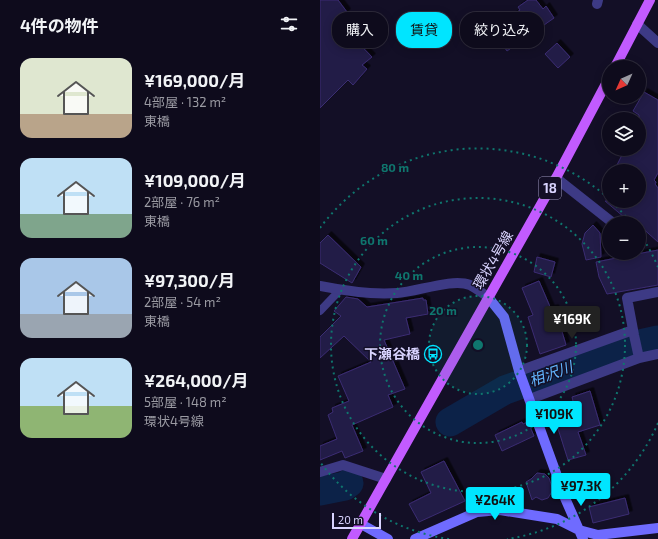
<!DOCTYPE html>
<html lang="ja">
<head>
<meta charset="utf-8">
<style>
	body { margin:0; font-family:"Exo 2","Noto Sans JP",sans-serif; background:#171425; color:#f1f3f6; height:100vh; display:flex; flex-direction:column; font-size:15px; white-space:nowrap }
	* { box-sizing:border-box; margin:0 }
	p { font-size:13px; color:#9b9ba3 }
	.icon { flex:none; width:22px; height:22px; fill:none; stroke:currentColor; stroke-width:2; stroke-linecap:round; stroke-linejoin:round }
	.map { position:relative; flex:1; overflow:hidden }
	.panel { display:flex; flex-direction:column; background:#0e0b1c; width:320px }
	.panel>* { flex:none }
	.guide { position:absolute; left:12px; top:12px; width:266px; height:36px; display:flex; gap:8px }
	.needle { width:26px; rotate:225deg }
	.buttons { position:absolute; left:282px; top:60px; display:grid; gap:8px }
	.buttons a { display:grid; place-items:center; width:44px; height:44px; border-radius:50%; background:#0e0b1c; box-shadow:0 2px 10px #0003,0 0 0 1px #2e2b3b; font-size:20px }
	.scale { position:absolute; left:12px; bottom:10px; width:49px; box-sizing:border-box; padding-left:4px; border:2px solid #d9d4ff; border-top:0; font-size:11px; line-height:14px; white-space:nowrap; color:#d9d4ff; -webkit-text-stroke:3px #130f26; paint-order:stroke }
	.price { position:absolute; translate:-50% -34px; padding:0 9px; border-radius:4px; background:#00e5ff; color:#111; font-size:13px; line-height:26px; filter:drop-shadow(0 1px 2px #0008) }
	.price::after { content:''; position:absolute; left:50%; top:24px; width:12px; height:9px; margin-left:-6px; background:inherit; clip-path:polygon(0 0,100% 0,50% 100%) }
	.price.current { background:#222; color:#fff }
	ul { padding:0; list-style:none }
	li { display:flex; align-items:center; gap:12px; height:100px; padding:0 20px }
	li span { display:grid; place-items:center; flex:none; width:112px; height:80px; border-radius:12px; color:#555 }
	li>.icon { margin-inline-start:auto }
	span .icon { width:48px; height:48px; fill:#fffc; stroke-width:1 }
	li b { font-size:17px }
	h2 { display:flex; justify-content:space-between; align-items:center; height:48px; padding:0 20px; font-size:17px }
	.pill { padding:0 14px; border-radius:16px; background:#0e0b1c; box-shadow:0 2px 10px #0003,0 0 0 1px #2e2b3b; font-size:14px; line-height:36px }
	.pill.current { background:#00e5ff; color:#111 }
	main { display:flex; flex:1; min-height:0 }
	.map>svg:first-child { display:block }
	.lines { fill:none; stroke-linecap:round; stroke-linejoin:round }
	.river { stroke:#0c2248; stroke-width:29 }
	.building { fill:#241b47; stroke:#3b2d73; filter:url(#shadow) }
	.lane { stroke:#3d3a85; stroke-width:8 }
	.street { stroke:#3d3a85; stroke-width:10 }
	.secondary { stroke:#6f6bff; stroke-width:10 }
	.primary { stroke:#c25bff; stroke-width:10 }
	.ring { fill:none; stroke:#0f766e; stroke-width:2; stroke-dasharray:2 4 }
	.labels { text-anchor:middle; stroke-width:3; stroke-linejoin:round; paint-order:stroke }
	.shield { fill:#130f26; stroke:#9e99be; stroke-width:1 }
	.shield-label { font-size:13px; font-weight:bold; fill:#d9d4ff }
	.street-label { font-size:14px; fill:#d9d4ff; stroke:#130f26 }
	.poi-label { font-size:14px; font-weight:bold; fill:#d9d4ff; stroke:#130f26; text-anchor:end }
	.water-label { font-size:15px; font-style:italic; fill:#62b6ff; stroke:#130f26 }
	.centre { fill:#0f766e; stroke:#130f26; stroke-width:2 }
	.ring-label { font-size:12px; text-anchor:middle; font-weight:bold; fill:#0f766e; stroke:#130f26; stroke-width:3; stroke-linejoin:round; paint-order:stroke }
</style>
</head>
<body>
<main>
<section class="panel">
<h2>4件の物件<svg class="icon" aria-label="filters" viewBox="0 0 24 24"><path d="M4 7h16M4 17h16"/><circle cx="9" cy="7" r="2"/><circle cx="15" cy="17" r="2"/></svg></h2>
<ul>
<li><span style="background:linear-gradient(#dfe7d0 70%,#b9a48a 0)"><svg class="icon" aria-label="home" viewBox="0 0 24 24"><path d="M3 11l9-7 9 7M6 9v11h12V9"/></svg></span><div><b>¥169,000/月</b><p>4部屋 · 132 m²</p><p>東橋</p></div></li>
<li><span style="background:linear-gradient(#bfe0f5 70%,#7fa58c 0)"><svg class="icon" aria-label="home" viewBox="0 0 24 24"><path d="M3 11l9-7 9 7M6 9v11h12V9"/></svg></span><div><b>¥109,000/月</b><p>2部屋 · 76 m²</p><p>東橋</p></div></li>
<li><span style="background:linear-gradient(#a9c7e8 70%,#9aa5b1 0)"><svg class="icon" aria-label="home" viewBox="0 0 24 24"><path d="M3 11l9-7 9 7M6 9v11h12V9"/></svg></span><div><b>¥97,300/月</b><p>2部屋 · 54 m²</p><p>東橋</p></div></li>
<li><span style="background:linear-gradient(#bfe0f5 60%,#8fb573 0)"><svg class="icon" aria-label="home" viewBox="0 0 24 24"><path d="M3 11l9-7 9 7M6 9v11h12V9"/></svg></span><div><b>¥264,000/月</b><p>5部屋 · 148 m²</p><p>環状4号線</p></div></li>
</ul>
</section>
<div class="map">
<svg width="338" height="539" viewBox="0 0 338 539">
	<defs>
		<filter id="shadow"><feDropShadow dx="3.5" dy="-3.5" stdDeviation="0" flood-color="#0009"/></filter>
	</defs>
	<rect width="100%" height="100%" fill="#130f26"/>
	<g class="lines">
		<path class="river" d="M130 422 185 390 302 348 338 340
			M0 491 25 486 29 483"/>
	</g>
	<path class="building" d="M0 0H18L27 12 18 22 52 57 42 65 47 69 33 85 28 80 0 108Z
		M208 0H216L223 9 226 6 234 18 187 51 172 30 200 10 198 7Z
		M237 43 250 57 238 68 225 54Z
		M324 92 338 100V173L334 180 336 182 335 184 338 188V242L319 225V223H311L285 201H319V171H294L305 149H319V115L313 111Z
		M273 225 280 233 281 257 266 260 262 244 265 233Z
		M8 235 41 267 32 283 0 263V243Z
		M338 250V285L287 294 279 277 276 262Z
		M217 257 235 262 231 277 214 272Z
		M219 281 231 309 235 308 246 345 220 354 208 317 213 315 202 288Z
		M26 297 38 299 47 307 103 298V300H106L108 314 86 318 90 334 64 340 85 389 68 395 73 407 32 425 43 451 25 458 22 451 0 460V446L17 439 8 415 13 412 12 408 29 401 18 376 51 362 24 336 0 358V337L21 316 14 311Z
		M270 391 280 425 258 432 266 455 248 460 234 416 255 409 252 397Z
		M202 422 203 424 208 422 214 436 182 451 175 435Z
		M124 461 145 501 99 522 89 504 111 493 101 472Z
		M217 473 225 474 229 478 233 490 228 498 222 500 216 497 212 500 206 482 211 479Z
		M305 498 309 514 273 523 269 507Z"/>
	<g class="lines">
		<path class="lane" d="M0 311 20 290"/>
		<path class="street" d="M277 4 278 0
			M317 24 338 43
			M236 178 293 223
			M0 286C25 291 51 295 77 293 97 292 132 278 150 285 156 288 162 293 168 297
			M319 358 314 335 307 298 338 292
			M199 371 313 330
			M210 399 319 358 338 354
			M0 472 23 465 66 479"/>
		<path class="secondary" d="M168 297 184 317 199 371 245 498 263 539
			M41 524 68 539
			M95 539 157 512 180 510 237 519 259 530 278 535 338 528"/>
		<path class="primary" d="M295 67 330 0
			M32 539 236 178 289 78"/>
	</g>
	<circle cx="158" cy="345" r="49" fill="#0f766e" fill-opacity=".12"/>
	<g class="ring">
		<circle cx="158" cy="345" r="49"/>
		<circle cx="158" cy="345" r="98"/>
		<circle cx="158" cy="345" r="147"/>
		<path d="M338 423A196 196 0 0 1 187 539M129 539A196 196 0 0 1 0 462M0 228A196 196 0 0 1 288 198M292 202A196 196 0 0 1 311 223M320 234A196 196 0 0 1 338 267"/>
	</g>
	<defs>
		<g id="bus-ring" transform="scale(0.9)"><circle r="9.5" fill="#130f26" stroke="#00e5ff" stroke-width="1.5"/><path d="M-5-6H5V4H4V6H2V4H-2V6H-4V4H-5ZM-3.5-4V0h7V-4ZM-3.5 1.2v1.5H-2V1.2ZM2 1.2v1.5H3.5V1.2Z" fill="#00e5ff"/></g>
	</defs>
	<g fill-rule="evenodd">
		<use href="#bus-ring" x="113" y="354"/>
	</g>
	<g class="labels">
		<rect class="shield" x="219" y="177" width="22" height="22" rx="3"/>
		<g class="shield-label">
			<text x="230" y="193">18</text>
		</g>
		<g class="street-label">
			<text transform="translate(173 260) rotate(-60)" y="5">環状4号線</text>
		</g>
		<g class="poi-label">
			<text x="100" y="359">下瀬谷橋</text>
		</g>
		<g class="water-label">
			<text transform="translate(231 374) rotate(-20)" y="5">相沢川</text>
		</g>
	</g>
	<circle cx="158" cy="345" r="6" class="centre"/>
	<g class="ring-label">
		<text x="75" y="172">80 m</text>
		<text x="54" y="245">60 m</text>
		<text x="89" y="280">40 m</text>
		<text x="123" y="315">20 m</text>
	</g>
</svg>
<div class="buttons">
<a><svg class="needle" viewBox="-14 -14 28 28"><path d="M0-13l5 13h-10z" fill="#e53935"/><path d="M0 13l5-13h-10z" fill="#9b9ba3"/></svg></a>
<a><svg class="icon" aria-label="layers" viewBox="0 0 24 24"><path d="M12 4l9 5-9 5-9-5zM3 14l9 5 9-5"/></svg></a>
<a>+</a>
<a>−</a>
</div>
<div class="scale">20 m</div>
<b class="price current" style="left:252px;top:340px">¥169K</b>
<b class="price" style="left:234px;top:435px">¥109K</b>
<b class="price" style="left:261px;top:507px">¥97.3K</b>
<b class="price" style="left:175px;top:521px">¥264K</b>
<div class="guide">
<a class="pill">購入</a>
<a class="pill current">賃貸</a>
<a class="pill">絞り込み</a>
</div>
</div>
</main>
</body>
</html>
